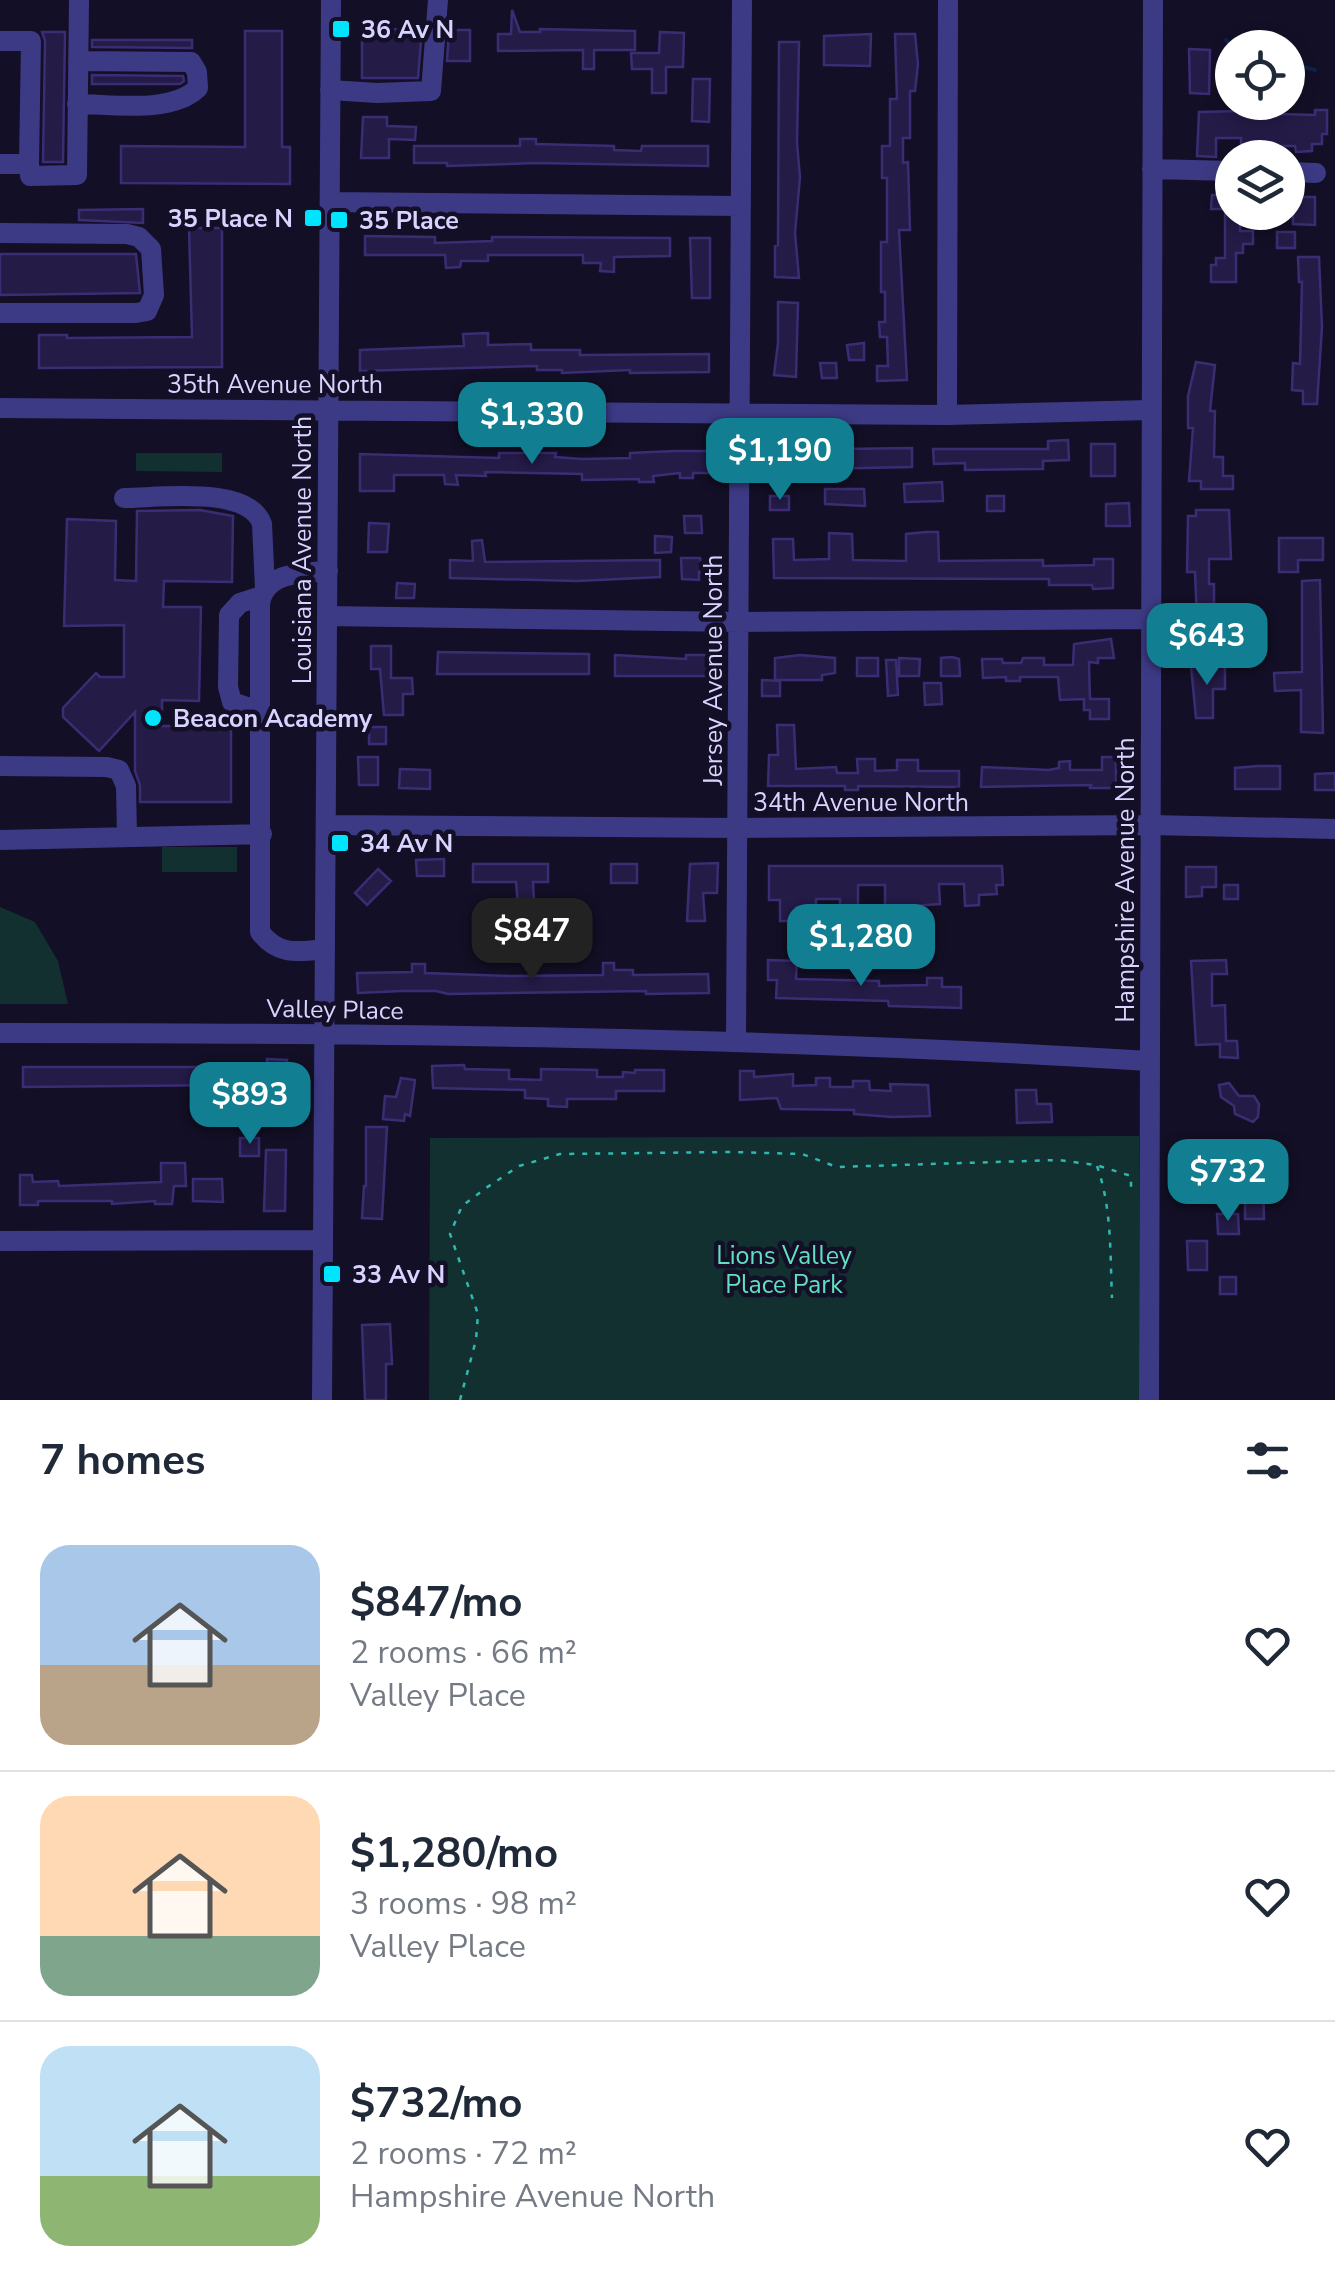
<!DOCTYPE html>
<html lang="en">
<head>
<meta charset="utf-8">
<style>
	body { margin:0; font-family:"Nunito Sans",sans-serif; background:#f2f2f3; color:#1f2937; height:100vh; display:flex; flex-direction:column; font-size:38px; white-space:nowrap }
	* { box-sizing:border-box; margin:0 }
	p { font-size:32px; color:#747a83 }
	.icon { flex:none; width:55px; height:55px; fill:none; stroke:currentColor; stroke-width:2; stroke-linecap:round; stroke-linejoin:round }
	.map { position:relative; height:1400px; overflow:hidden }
	.details { display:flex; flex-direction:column; background:#fff; flex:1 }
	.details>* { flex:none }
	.tools { position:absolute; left:1215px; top:30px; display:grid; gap:20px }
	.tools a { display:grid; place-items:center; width:90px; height:90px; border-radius:50%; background:#fff; box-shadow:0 5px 15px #0003; font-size:50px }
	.price { position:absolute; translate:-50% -85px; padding:0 22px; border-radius:20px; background:#117e91; color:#fff; font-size:32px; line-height:65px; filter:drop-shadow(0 2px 5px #0008) }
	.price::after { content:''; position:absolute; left:50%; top:60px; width:30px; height:22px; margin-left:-15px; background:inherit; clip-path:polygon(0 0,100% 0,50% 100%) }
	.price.current { background:#222; color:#fff }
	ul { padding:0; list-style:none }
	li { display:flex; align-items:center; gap:30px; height:250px; padding:0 40px }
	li+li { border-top:2px solid #e0e1e3 }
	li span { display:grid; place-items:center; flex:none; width:280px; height:200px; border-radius:30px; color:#555 }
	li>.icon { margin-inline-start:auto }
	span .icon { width:120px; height:120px; fill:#fffc; stroke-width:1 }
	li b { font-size:42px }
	h2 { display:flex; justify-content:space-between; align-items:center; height:120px; padding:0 40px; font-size:42px }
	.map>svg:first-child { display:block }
	.green { fill:#12302f }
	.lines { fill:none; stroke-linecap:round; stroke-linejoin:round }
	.stream { stroke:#0c2248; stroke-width:4 }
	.building { fill:#241b47; stroke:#3b2d73; stroke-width:2.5 }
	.path { stroke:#2fb8b0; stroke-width:2.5; stroke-dasharray:5 8; stroke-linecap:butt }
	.minor { stroke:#3d3a85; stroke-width:20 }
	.poi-dot { fill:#00e5ff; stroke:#130f26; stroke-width:4 }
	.labels { text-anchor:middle; stroke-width:9; stroke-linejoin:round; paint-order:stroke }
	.poi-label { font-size:25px; font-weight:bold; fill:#d9d4ff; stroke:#130f26; text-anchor:start }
	.street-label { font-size:25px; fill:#d9d4ff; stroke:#130f26 }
	.park-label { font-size:25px; fill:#5fe0c0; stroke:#130f26 }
</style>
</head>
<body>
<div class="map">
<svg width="1335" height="1400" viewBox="0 0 1335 1400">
	<rect width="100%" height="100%" fill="#130f26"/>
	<path class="green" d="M136 453H222V472L136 471Z
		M162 847H237V872H162Z
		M0 907 35 922 58 961 68 1004H0Z
		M1139 1136V1400H429L430 1138Z"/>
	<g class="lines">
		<path class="stream" d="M1226 40 1234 48
			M1288 63 1315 70"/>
	</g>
	<path class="building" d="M512 10 520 32H540V29L635 31V50H594V69H583V50L498 51V34H511Z
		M408 29H422L418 78H362V30Z
		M449 30H470V61H447Z
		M245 31H282V147H290V184L121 183V146L245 147Z
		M42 32H65L63 162H43L45 41Z
		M660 32 684 33 683 67H666V93H652V69H632L631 53H659Z
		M871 34 870 66 824 65V36Z
		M895 34H915L918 64 915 91H910V138H903V163L908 162 910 230H899L907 380 877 381V366H888L887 337H880L879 322H885V292H881V242H887V178H882V146H890V99H897Z
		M92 40H192V48L92 47Z
		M779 42H799L797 143 800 177 795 233 799 278 775 277V246L778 245Z
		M1189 49 1210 50 1209 94 1190 93Z
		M92 75 183 76 184 81 180 84H92Z
		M693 79H710L709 122 692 121Z
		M1282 110V114L1315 115V110H1327V134H1322V144H1312V151L1296 152 1295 146H1241V138H1216V157L1197 156 1199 112Z
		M363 117H387V126L416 127 415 140 389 139V158H361Z
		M520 139H536V144L614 146V150L641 151 642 146H708V166L536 163 447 166V163H414V146H520Z
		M1212 195H1232V209H1211Z
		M1293 197H1315V225L1293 224Z
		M143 209V223L79 220V210Z
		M1225 212H1241L1240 231H1253V244H1243V253H1236V282H1211V265H1216V258H1225Z
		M189 228H222V367L39 368V335H67V338L192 337Z
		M1277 232H1295V248H1277Z
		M365 236 435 237V243L492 241V237L670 238V256L614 257V272L600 271 601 263H583V255H488V261H461L460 267 446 268 445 255H365Z
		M690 238H710V298H692Z
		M0 254H136L140 293 0 295Z
		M1298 257H1319L1322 327 1317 404H1303V391L1292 390 1293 363 1300 364 1302 282H1299Z
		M778 302 798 303 796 377 774 375 778 343Z
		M488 333V345L531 344V350H580V355L709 354V372L630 373V370L562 373V370H537V366L360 371V350L464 346 463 334Z
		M864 343V360H849L847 345Z
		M1196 362 1215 365 1210 411H1215L1214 457H1223V476H1233V489H1201V481H1189L1193 428H1188V396Z
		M820 363H836L837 378H822Z
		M1068 440 1069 460 1043 461V469L965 470V463L934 464 933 449H1048V441Z
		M1091 444H1115V476H1091Z
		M912 448V467L770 470 769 450Z
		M675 451H712V473H693V478H680V473L653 476 654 482H639V479L582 480V474L485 472 486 476 456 475 458 485 445 484 444 475H394V491H360V454L499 458V453H556L555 457 582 459 630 458V453Z
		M942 482 943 501 905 502 904 484Z
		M825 489H864L865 506 825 504Z
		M770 496H789V510H770Z
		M987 496H1004V511H987Z
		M1129 503 1130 526H1106V504Z
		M200 510 233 516 232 582 164 581 163 607H201L199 701 162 700V726H231V802H140V785L135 771V712L99 751 63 717V708L96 673 100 677H124V625L64 626 67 519 116 521 115 580 136 581 137 511Z
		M1196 510H1229L1231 559H1209V584H1214V627H1219V646H1198L1195 572H1187L1188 516H1196Z
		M684 516H701L702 533H685Z
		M369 523 389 524 387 552H368Z
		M926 532H938L939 561 1043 560V566L1094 565V559H1113V588L1093 589 1092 585H1049V579L774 578 773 539H793L794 560 829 559V533L852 534 853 560 906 561V534Z
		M655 536 672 537 671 552 655 553Z
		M1279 538H1323V560H1298V572H1279Z
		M482 540 485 562 660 560V577L577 581 450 578V560L473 561 472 541Z
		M681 558H700L704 574 699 572V580L682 579Z
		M1320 580 1323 733 1301 732V690L1275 691 1274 673 1302 672V581Z
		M397 583 415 584 414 598H396Z
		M1111 639 1114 658H1098V663L1089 662 1090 699H1109V719H1090V710H1084V699L1060 700 1058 677H1020V681H1006V677L983 678 982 659H1002L1003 663H1021L1023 658H1044V665H1073L1074 644Z
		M371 646H391V678H412L413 694H403V715H384L380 669H371Z
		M438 652 589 654V674H437Z
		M615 655 686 659V655H707V676H615Z
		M800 655 835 658V673L822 675V680H775V658Z
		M952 657 959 659 960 676H941V658Z
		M857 658H878V676H857Z
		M899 658 920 659 919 676H899Z
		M886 660H896L898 695 888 696Z
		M1191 666H1225V689H1213V718H1196Z
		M762 680 780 681V696H762Z
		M924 683H941L942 704 925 705Z
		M777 725H794L796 769 836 767 837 773H858L857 759H875V771L897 770V760H918V771H959V787L858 786V790H845V786H768L769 755H778Z
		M369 727H386V744H369Z
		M358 757H378V785H359Z
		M1102 757H1116V788H1090L1091 785 981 787 982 767 1049 770 1059 768V762L1070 761V770H1102Z
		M1258 766H1280V789H1235V768Z
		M400 769 430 770V789L399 788Z
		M1335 773V790H1315V774Z
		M444 859V876H417L416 860Z
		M718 863 717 893H703L705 921H687L690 864Z
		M473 864H548V882H533L535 918 519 919 516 882H473Z
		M611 864H637V883H611Z
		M769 866H1002L1003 885H996L997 894 979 895V905L965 906 964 884H939L940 904 885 908V885H858V909H840V899H816V906L797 907V921H780V900H769Z
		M1186 867H1216V887H1202V896L1186 897Z
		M378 869 391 881 367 905 355 893Z
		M1224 885H1238V899H1224Z
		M768 960 797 961 796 979 879 981V986L927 985V978H942V987H961V1008L889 1006 888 1001 776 998 777 980H768Z
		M1226 960 1227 974H1212V1006L1225 1005 1226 1041H1237L1238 1058 1220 1057V1044L1196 1045 1191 961Z
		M603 963H614V970H633V975L708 974 709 993 646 994V991L448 994 436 991H402L358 993 357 973 412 972V964H425V973L510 976 603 975Z
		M267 1059 287 1060 284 1112 267 1113V1124H252V1106H267Z
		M464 1065 465 1069 509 1070V1079L541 1080V1069L597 1070V1077H623V1072L635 1073V1070H664V1091H616V1099H567V1107L548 1106V1099L525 1098V1090L433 1088 432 1066Z
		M23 1067H226L227 1085 23 1087Z
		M740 1071H754V1077L793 1074V1086L816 1085V1078H830V1087H853V1081H869L870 1090 891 1091 890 1084 928 1085 930 1116 892 1117 854 1114V1110L781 1109 777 1098 740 1100Z
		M401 1078 415 1080 410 1116 405 1114 404 1121 383 1119 385 1096 396 1097Z
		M1229 1083 1239 1096H1254L1259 1104 1258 1117 1253 1122 1235 1114 1234 1106 1221 1097 1219 1085Z
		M1016 1090H1036L1037 1104H1051L1052 1122 1017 1123Z
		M366 1127H387L382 1219 362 1218 364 1186H366Z
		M240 1138H259V1156H240Z
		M266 1150H286L285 1211H264Z
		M161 1163H185L186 1186H174L172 1204H155V1201L112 1204V1201H38V1205H20V1175H32L33 1182 58 1181 59 1186 161 1182Z
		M1245 1177H1263L1264 1219H1245Z
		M193 1179H222L223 1202 193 1201Z
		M1217 1214H1238L1239 1234H1218Z
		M1187 1241H1207V1270H1188Z
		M1220 1277H1236V1294H1220Z
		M390 1324 392 1364H386V1400H365L362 1325Z"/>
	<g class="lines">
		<path class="path" d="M1097 1166C1112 1208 1110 1254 1112 1298
			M460 1400 476 1340 478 1314 450 1234 462 1206 486 1188 519 1166 560 1154 731 1152 802 1154 837 1167 1058 1160 1096 1165 1131 1176V1189"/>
		<path class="minor" d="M0 41H31L29 164
			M330 90 377 93 431 91 438 0
			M77 104C113 104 171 114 198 88L197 72 191 62 78 61
			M0 164H29L30 176 77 175 79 0
			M1152 169 1232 171
			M1288 172 1316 173
			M330 202 741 206
			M0 233 127 234 139 237 151 249 154 295 147 311 136 313H0
			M0 408 947 415 1150 410
			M947 415 948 0
			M124 498C158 498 249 485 262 524L265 588
			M261 596 240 603 229 615 228 687 232 702 262 712
			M327 616 739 622 1150 619
			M0 766 107 767 119 770 126 786 127 837
			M327 825 738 828 1150 825 1335 829
			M0 840 262 834
			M325 949C298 952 278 956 260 932V605C263 572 302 573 328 571
			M0 1033C383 1033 766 1037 1149 1061
			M736 1040 742 0
			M0 1241 323 1240
			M322 1400 331 0
			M1149 1400 1153 0"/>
	</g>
	<g class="poi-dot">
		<rect x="331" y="19" width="20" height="20" rx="5"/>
		<rect x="303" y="208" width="20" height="20" rx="5"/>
		<rect x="329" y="210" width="20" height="20" rx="5"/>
		<circle cx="153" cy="718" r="10"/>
		<rect x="330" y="833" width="20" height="20" rx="5"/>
		<rect x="322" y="1264" width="20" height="20" rx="5"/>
	</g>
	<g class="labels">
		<g class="poi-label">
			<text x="361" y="38">36 Av N</text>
			<text x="293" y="227" text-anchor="end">35 Place N</text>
			<text x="359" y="229">35 Place</text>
			<text x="173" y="727">Beacon Academy</text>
			<text x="360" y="852">34 Av N</text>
			<text x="352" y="1283">33 Av N</text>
		</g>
		<g class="street-label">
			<text x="275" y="393">35th Avenue North</text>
			<text transform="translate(302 550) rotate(-90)" y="9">Louisiana Avenue North</text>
			<text transform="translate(713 670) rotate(-90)" y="9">Jersey Avenue North</text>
			<text x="861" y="811">34th Avenue North</text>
			<text transform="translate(1125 880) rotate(-90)" y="9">Hampshire Avenue North</text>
			<text transform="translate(335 1009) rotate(1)" y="9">Valley Place</text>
		</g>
		<g class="park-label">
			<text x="784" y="1264">Lions Valley<tspan x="784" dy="29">Place Park</tspan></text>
		</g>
	</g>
</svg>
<div class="tools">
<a><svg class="icon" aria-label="locate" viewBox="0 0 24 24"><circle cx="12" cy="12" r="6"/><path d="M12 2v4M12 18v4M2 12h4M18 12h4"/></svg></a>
<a><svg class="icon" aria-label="layers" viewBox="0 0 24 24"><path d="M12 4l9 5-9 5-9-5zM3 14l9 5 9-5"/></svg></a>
</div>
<b class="price" style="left:532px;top:467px">$1,330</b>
<b class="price" style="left:780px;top:503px">$1,190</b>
<b class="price" style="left:1207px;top:688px">$643</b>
<b class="price current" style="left:532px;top:983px">$847</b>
<b class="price" style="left:861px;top:989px">$1,280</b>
<b class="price" style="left:250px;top:1147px">$893</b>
<b class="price" style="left:1228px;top:1224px">$732</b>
</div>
<section class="details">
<h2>7 homes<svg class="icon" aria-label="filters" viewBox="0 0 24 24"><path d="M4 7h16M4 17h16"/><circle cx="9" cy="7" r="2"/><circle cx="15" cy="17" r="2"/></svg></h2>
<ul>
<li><span style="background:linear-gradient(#a9c7e8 60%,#b9a48a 0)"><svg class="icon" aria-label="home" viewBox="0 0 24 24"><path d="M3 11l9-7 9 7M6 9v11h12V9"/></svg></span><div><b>$847/mo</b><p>2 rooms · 66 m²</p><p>Valley Place</p></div><svg class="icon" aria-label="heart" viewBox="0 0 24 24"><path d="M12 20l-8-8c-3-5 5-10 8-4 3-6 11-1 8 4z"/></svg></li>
<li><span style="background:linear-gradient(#ffd9b3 70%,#7fa58c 0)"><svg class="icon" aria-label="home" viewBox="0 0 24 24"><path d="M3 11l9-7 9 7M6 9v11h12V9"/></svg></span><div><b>$1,280/mo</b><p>3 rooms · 98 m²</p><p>Valley Place</p></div><svg class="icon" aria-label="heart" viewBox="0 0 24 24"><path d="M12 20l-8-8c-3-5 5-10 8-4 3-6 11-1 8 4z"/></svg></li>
<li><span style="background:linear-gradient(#bfe0f5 65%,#8fb573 0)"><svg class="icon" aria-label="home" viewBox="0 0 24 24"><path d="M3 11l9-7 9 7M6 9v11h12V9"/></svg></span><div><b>$732/mo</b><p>2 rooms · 72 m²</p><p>Hampshire Avenue North</p></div><svg class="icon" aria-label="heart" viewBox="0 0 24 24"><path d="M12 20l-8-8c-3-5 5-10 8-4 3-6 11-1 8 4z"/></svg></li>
</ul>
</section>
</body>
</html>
